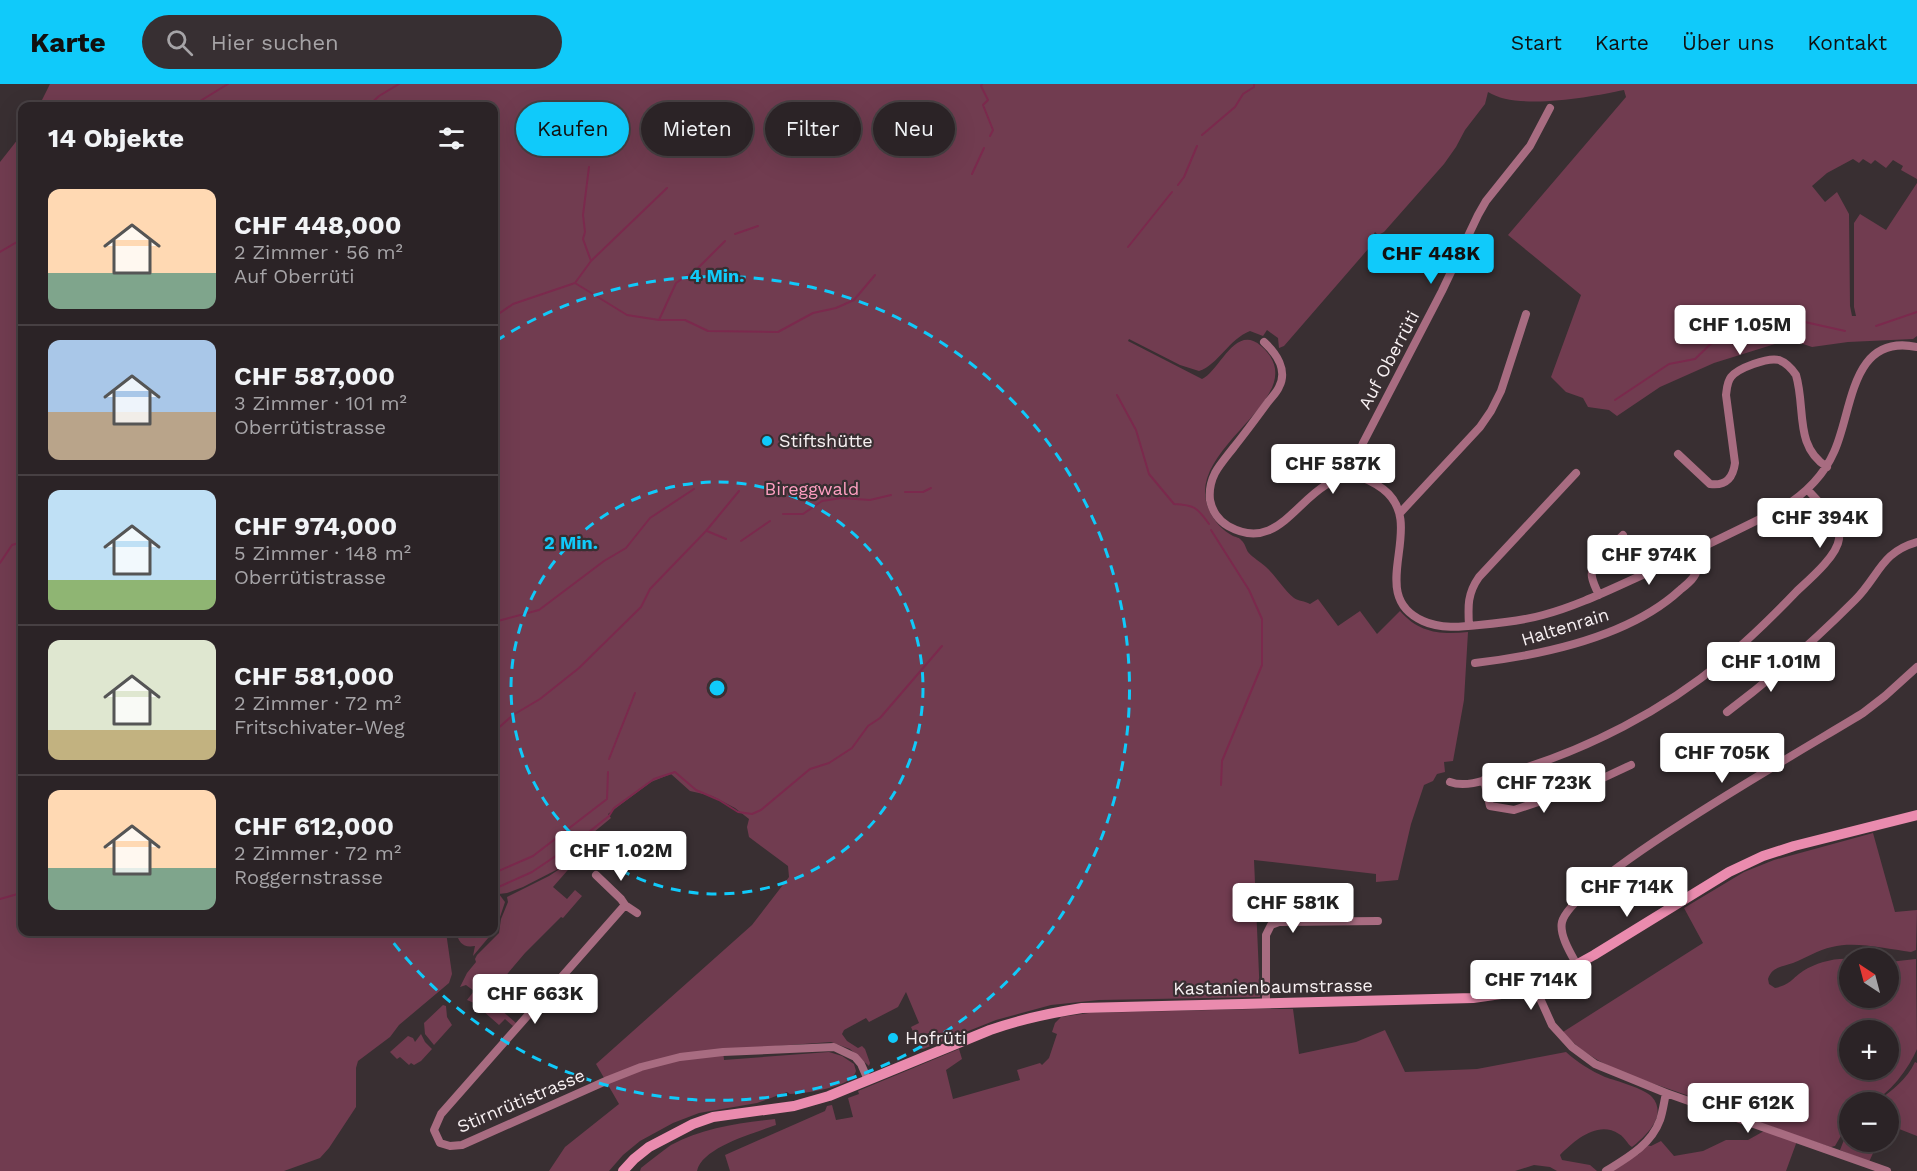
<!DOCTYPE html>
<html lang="de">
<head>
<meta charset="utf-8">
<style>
	body { margin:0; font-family:"Work Sans",sans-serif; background:#372f32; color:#f1f3f6; height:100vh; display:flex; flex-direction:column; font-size:22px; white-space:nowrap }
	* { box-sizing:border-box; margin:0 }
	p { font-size:20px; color:#a6a4a7 }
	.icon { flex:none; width:33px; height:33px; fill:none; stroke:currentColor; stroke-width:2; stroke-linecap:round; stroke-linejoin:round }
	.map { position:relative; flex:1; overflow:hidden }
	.sheet { position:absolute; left:18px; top:18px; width:480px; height:834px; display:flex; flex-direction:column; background:#2b2326; border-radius:12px; box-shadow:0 6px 24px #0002,0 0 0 2px #474043 }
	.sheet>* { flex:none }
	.top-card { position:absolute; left:516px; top:18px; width:570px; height:54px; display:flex; gap:12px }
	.needle { width:39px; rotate:324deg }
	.tools { position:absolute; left:1839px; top:864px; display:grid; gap:12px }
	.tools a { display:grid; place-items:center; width:60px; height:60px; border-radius:50%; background:#2b2326; box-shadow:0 6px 24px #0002,0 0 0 2px #474043; font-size:30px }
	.price { position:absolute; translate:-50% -51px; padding:0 14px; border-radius:6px; background:#fff; color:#222; font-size:20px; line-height:39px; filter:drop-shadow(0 2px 3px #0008) }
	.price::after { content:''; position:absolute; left:50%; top:36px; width:18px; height:14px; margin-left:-9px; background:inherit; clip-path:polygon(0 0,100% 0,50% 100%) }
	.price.current { background:#10cafa; color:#111 }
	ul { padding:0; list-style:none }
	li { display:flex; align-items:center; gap:18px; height:150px; padding:0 30px }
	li+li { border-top:2px solid #474043 }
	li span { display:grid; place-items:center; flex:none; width:168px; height:120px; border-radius:12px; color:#555 }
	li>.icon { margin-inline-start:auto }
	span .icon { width:72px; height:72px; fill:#fffc; stroke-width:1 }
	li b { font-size:26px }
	h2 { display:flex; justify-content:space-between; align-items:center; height:72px; padding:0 30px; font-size:26px }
	.pill { padding:0 21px; border-radius:27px; background:#2b2326; box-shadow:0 6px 24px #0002,0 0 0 2px #474043; font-size:21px; line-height:54px }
	.pill.current { background:#10cafa; color:#111 }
	header { display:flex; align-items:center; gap:36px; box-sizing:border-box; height:84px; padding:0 30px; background:#10cafa; color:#111 }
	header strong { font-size:28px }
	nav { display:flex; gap:33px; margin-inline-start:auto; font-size:21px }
	.search { width:420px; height:54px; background:#372f32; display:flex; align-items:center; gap:15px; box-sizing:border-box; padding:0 21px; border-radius:33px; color:#a6a4a7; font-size:22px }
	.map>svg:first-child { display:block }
	.green { fill:#713c50; fill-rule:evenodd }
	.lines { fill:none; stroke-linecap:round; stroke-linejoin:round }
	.stream { stroke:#7b294d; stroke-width:2 }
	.street { stroke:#a86c81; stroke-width:8 }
	.secondary { stroke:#ea8bae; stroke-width:10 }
	.ring { fill:none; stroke:#10cafa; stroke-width:3; stroke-dasharray:10 8 }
	.poi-dot { fill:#10cafa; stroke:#392f32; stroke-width:2 }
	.labels { text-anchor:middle; stroke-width:4.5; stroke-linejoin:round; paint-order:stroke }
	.street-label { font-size:18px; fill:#f7f0f2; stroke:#392f32 }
	.poi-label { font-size:18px; fill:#f7f0f2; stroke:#392f32; text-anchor:start }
	.park-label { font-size:18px; fill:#fe9fc1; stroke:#392f32 }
	.centre { fill:#10cafa; stroke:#392f32; stroke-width:3 }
	.ring-label { font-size:18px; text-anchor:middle; font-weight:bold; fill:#10cafa; stroke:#392f32; stroke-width:4.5; stroke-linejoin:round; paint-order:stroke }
</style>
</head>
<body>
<header>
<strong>Karte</strong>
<div class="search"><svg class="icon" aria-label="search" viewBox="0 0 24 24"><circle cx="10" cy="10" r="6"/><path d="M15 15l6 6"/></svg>Hier suchen</div>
<nav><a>Start</a><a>Karte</a><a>Über uns</a><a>Kontakt</a></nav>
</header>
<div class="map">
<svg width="1917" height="1087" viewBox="0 0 1917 1087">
	<rect width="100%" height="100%" fill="#392f32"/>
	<path class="green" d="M50 0H1917V95L1901 86 1903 82 1893 76 1886 84 1875 76 1871 80 1863 75 1859 79 1853 75 1827 89 1812 102 1825 118 1837 108 1849 130 1850 222 1852 232H1856L1854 223V139L1860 130 1886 146 1917 99V252L1913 255 1848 258 1812 263 1791 256 1775 260 1714 279 1660 303 1617 332 1609 326 1588 323 1583 314 1566 308 1551 293 1581 211 1508 151 1626 13 1624 6C1590 13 1518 27 1488 8L1485 20 1465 46 1456 63 1444 80 1384 148 1378 151 1375 148 1368 161 1369 164 1284 262 1279 264 1278 254 1267 246 1263 252 1250 247C1229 255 1218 281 1199 287L1180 281 1129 255 1128 257 1202 295C1220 287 1235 239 1261 262 1319 313 1180 363 1209 426 1213 436 1223 447 1233 452 1236 453 1240 454 1241 456 1245 459 1246 465 1248 468 1253 474 1261 478 1266 483 1276 492 1283 505 1294 514 1298 517 1305 517 1310 520L1318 515 1338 542 1360 527 1377 550 1400 527C1419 549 1441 551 1468 548L1464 616 1453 677 1444 678 1445 688 1437 690 1433 697 1424 701 1411 740 1398 796 1376 798V790L1254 776 1260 913 1099 916 1051 921 996 936 923 965H921L911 943 919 939 906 908 898 923 869 938 866 934 844 946 842 950 847 957 858 964 862 962 865 965 870 979 869 982 850 965 831 958 723 966 724 976 829 968 842 972 854 980 856 987C852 1004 805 1009 790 1010L787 1008 757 1019 699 1029 673 1039 640 1057 623 1071 609 1087H549L565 1063 619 1020 596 980 752 841 789 793 788 782 749 753 747 743 749 735 735 724 712 712 690 707 671 690 651 698 608 730 611 734 582 758 574 766 572 773 560 784 523 803 507 809 499 810 505 818 499 836 494 841V22H39Z
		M22 50V848H446L452 890 449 899 399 941 390 953 358 977 356 984V1023L329 1064 320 1074 284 1087H0V78Z
		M1873 749 1895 828 1917 826 1916 866 1911 868C1886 865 1856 857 1832 863 1818 866 1806 874 1793 879 1781 883 1772 883 1768 895L1769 900 1775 904C1792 900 1791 895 1803 887 1816 879 1834 874 1849 875L1850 914H1888L1889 878 1916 875 1917 965C1910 982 1888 1014 1869 1018 1863 1020 1856 1018 1850 1018L1849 1038 1835 1062 1831 1063C1784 1048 1738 1030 1692 1013 1647 996 1596 986 1563 948L1703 859 1684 824 1744 788 1774 776ZM1850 946H1888V986H1850Z
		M572 777 574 779 553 803 567 815 575 806 582 812 563 834 561 833 525 869 492 908 491 917 516 939 513 942 505 935 499 941 474 919 467 916 474 907 466 901 460 903 467 889 476 878 475 875 477 871 499 849 501 835 508 818 507 813 549 792Z
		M494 846V847L473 872 475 862C463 864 459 859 456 848H494Z
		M443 921 446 922 447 933 452 941 434 961 425 950 424 939Z
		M1254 925H1293L1299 970 1356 958 1385 946 1405 988 1477 985 1566 968C1577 978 1591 987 1605 993 1616 997 1644 1004 1652 1013 1668 1031 1646 1052 1632 1063 1627 1060 1625 1053 1619 1050 1598 1036 1575 1056 1560 1071L1562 1076 1590 1081 1597 1087H1557L1550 1083 1534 1081 1515 1087H730L725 1071 825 1027 827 1022 832 1021 836 1036 853 1033 848 1014 859 1010 858 1007 959 965 962 975 946 986 953 1015 1020 996 1017 986 1040 979 1042 981 1049 974 1057 950 1052 948 1055 939 1061 933 1089 929Z
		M421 950 425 958 432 965 421 977 414 981 411 979 409 981 400 973 397 975 390 968 408 952 413 954 415 958Z
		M1915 978 1917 979V1052L1889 1041 1888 1018H1876C1892 1007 1907 995 1915 978Z
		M775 1035 776 1041C755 1049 702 1063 697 1087H640L641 1084C651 1076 661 1068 671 1061 702 1044 740 1039 775 1035Z
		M1849 1043 1850 1058H1878L1869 1078 1840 1066Z
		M1764 1047 1797 1057 1786 1087H1609L1639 1070 1645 1061 1651 1062 1661 1057 1674 1072 1703 1067 1726 1056H1748Z"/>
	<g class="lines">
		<path class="stream" d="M982 0 981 2 988 16 983 21 993 46 990 52
			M192 22 228 0
			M368 22 379 12 399 0
			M1202 51 1235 23 1243 10 1254 3V0
			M589 83 583 131 585 148 583 155 591 177
			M972 90 984 64
			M1178 101 1184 93 1197 62
			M735 150 758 142
			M1128 163 1172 108
			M0 168 22 155
			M575 199 591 177 667 104
			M494 233 513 220 575 199 627 231 659 236H685L708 247 778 248 813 229 836 224 854 216 875 191
			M659 236 676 199 698 184 725 157
			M1876 242 1917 228
			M1117 311 1136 346 1149 390 1174 420C1194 421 1197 423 1209 440
			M1615 316 1669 280 1695 275 1718 253 1755 254 1796 236 1845 247
			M905 408H923L931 404
			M783 430H803L822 417 841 414 870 416 891 411
			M1211 446 1249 506 1262 535V581L1222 677 1221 701
			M707 447 726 455
			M741 457 770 437
			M0 479 12 461 22 458
			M494 538 539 526 604 477 626 464 650 434 694 405
			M494 648 513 631 540 615 579 584 641 523 650 505 706 447 739 407
			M609 675 635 609
			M494 789 533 772 607 715 608 688
			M494 805 532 788 575 759 609 732 614 724 654 695 675 688 696 706 719 716 738 728 752 730 761 726 810 685 829 679 852 664 868 642 880 634 942 562
			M0 815 21 809 22 805"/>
		<path class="street" d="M1264 258C1276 269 1288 286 1279 303 1277 308 1272 313 1268 318 1257 333 1246 348 1234 363 1228 371 1220 380 1215 389 1211 397 1209 407 1210 416 1212 427 1219 437 1228 442 1287 475 1302 388 1358 393 1367 394 1376 400 1383 405 1430 441 1363 510 1423 537 1440 545 1461 543 1479 541 1501 539 1522 537 1543 531 1580 521 1613 504 1647 489 1693 468 1738 446 1782 424 1805 410 1823 393 1834 368 1853 327 1850 249 1917 263
			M1678 370 1710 400C1726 402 1733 394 1735 379L1726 311C1727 304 1727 298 1731 293 1738 284 1768 273 1779 276 1787 279 1792 285 1796 291 1806 325 1794 362 1827 383
			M1356 393 1357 375 1363 359 1442 207 1478 131 1486 117 1530 62 1550 24
			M1400 429 1480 343 1491 327 1501 307 1526 230
			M1599 511C1596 505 1593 499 1592 493 1589 477 1613 461 1623 451
			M1469 542C1468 523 1467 510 1479 493L1576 389
			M1475 579C1542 571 1629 553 1680 506 1686 501 1696 494 1697 485 1698 479 1695 473 1693 468
			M1727 628C1772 594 1815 556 1855 516 1879 492 1881 468 1917 458
			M1484 696 1490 722 1514 726 1586 702 1631 681
			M1450 698C1468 705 1493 693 1512 688 1588 665 1663 627 1724 576 1750 555 1774 531 1797 507 1810 495 1837 472 1839 455 1841 437 1818 418 1808 406
			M596 791 621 815 625 821
			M637 829 625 821 441 1030 434 1046 440 1059 450 1062 462 1061 608 996 641 983 680 973 723 968 834 963 855 973 861 980 868 996
			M1577 881C1571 870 1559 851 1562 838 1572 796 1815 659 1863 629L1885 612 1917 583
			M1534 901 1552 941 1572 963 1595 980 1666 1009 1887 1087
			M1266 919V851L1271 841 1279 838 1378 837
			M1606 1087C1627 1074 1651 1061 1660 1036 1663 1027 1664 1018 1666 1009"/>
		<path class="secondary" d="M623 1087 634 1075 649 1063 693 1040 713 1033 794 1022 829 1012 990 946C1021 935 1050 929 1082 924L1473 914 1515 908 1558 891 1594 871 1729 788 1763 772 1794 762 1917 731"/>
	</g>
	<g class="ring">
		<circle cx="717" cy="604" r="206"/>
		<path d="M496 257A412 412 0 1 1 386 849"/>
	</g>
	<g class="poi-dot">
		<circle cx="767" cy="357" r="6"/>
		<circle cx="893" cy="954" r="6"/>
	</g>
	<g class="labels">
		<g class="street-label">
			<text transform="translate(1389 276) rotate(-62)" y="6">Auf Oberrüti</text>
			<text transform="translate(1565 543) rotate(-17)" y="6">Haltenrain</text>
			<text transform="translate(1273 903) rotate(-1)" y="6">Kastanienbaumstrasse</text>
			<text transform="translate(521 1017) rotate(-23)" y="6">Stirnrütistrasse</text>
		</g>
		<g class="poi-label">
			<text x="779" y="363">Stiftshütte</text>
			<text x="905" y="960">Hofrüti</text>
		</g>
		<g class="park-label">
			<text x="812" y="411">Bireggwald</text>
		</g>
	</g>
	<circle cx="717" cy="604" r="9" class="centre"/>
	<g class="ring-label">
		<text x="717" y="198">4 Min.</text>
		<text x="571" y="465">2 Min.</text>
	</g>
</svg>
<div class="tools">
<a><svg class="needle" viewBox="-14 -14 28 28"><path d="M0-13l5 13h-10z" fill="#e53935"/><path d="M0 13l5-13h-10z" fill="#a6a4a7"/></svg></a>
<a>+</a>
<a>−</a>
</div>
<b class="price current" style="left:1431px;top:201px">CHF 448K</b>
<b class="price" style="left:1740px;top:272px">CHF 1.05M</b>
<b class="price" style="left:1333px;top:411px">CHF 587K</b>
<b class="price" style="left:1820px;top:465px">CHF 394K</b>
<b class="price" style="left:1649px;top:502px">CHF 974K</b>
<b class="price" style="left:1771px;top:609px">CHF 1.01M</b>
<b class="price" style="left:1722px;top:700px">CHF 705K</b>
<b class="price" style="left:1544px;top:730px">CHF 723K</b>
<b class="price" style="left:621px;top:798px">CHF 1.02M</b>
<b class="price" style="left:1627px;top:834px">CHF 714K</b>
<b class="price" style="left:1293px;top:850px">CHF 581K</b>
<b class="price" style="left:1531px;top:927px">CHF 714K</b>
<b class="price" style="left:535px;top:941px">CHF 663K</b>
<b class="price" style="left:1748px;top:1050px">CHF 612K</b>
<div class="top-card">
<a class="pill current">Kaufen</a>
<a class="pill">Mieten</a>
<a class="pill">Filter</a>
<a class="pill">Neu</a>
</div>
<section class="sheet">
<h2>14 Objekte<svg class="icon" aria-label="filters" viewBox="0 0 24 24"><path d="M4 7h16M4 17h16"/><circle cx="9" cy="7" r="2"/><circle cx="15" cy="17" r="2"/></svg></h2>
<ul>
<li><span style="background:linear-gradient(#ffd9b3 70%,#7fa58c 0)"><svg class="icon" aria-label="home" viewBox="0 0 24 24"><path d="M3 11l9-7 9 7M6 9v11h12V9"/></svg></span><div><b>CHF 448,000</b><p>2 Zimmer · 56 m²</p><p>Auf Oberrüti</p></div></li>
<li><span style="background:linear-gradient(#a9c7e8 60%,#b9a48a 0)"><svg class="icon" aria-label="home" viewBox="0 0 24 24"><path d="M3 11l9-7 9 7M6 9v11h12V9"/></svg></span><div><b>CHF 587,000</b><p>3 Zimmer · 101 m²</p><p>Oberrütistrasse</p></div></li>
<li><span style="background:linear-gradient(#bfe0f5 75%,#8fb573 0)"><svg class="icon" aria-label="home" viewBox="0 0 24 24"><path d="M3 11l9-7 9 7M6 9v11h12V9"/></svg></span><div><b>CHF 974,000</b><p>5 Zimmer · 148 m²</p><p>Oberrütistrasse</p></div></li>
<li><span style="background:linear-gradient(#dfe7d0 75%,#c2b280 0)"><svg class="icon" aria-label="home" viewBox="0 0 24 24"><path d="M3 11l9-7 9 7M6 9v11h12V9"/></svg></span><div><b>CHF 581,000</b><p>2 Zimmer · 72 m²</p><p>Fritschivater-Weg</p></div></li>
<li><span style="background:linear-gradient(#ffd9b3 65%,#7fa58c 0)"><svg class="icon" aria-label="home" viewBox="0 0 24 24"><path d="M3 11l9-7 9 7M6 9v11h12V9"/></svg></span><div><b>CHF 612,000</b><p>2 Zimmer · 72 m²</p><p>Roggernstrasse</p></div></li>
</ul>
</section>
</div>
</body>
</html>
